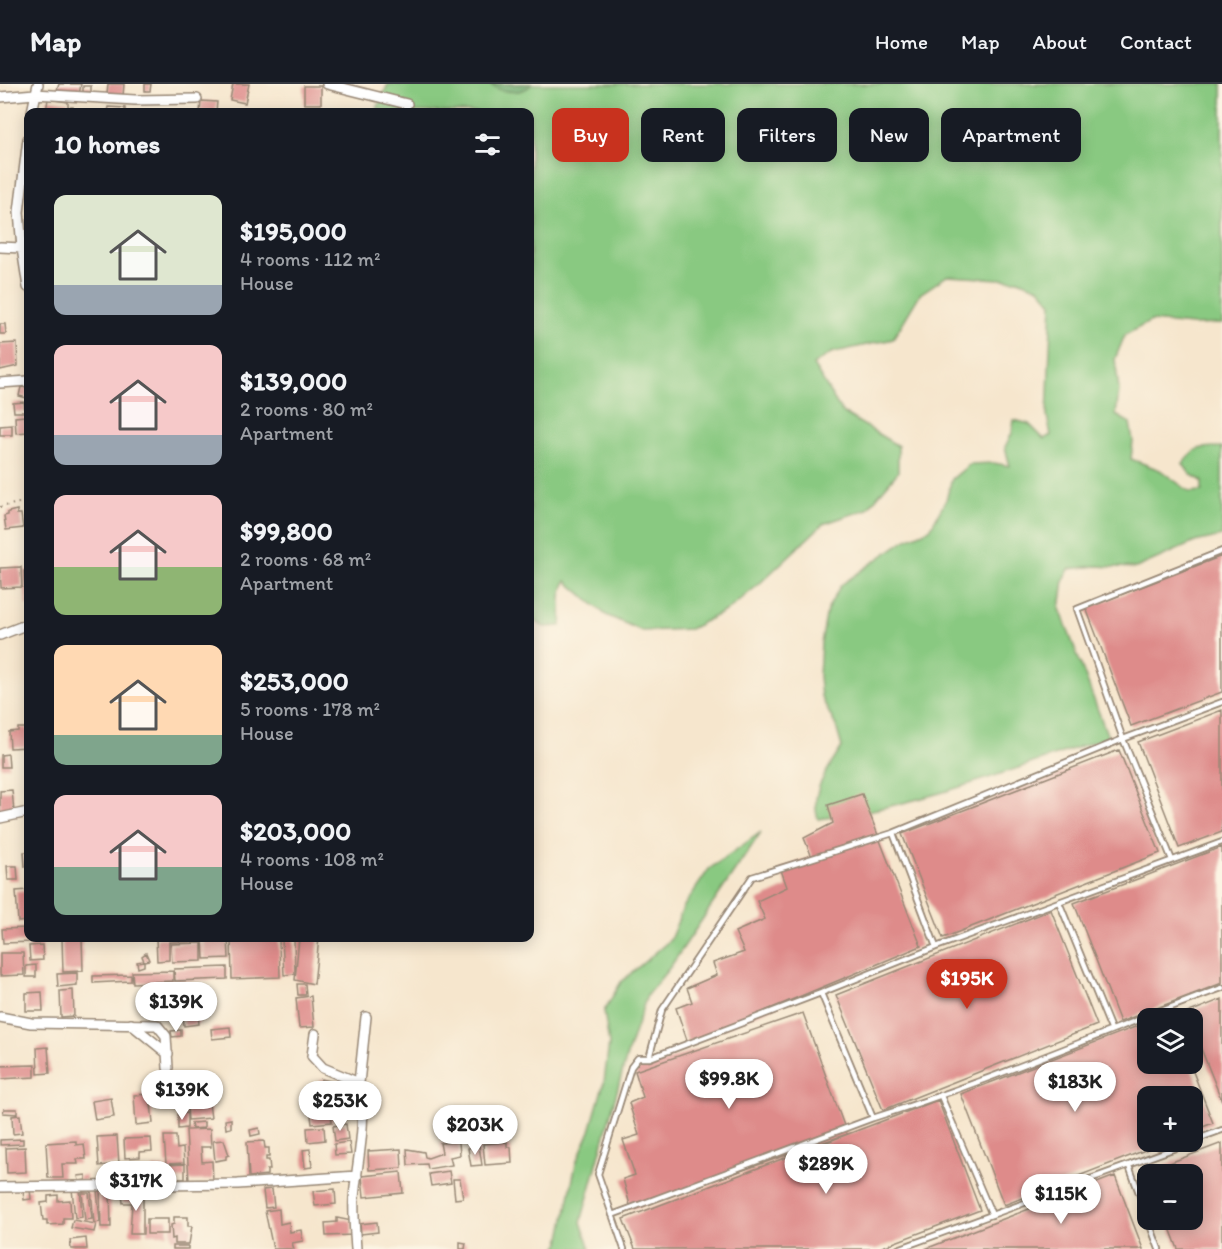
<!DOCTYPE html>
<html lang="en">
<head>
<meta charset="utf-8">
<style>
	body { margin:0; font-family:Itim,sans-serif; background:#20242c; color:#f1f3f6; height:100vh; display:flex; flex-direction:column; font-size:22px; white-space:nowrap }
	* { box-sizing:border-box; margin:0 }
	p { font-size:20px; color:#9ea1a6 }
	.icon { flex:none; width:33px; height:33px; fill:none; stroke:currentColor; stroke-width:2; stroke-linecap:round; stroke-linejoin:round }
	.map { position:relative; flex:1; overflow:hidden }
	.drawer { position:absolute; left:24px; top:24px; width:510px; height:834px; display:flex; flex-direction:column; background:#171b24; border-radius:12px; box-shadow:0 3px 15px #0003 }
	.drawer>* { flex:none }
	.guide { position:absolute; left:552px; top:24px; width:570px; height:54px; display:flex; gap:12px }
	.buttons { position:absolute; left:1137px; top:924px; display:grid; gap:12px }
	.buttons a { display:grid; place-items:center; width:66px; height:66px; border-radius:12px; background:#171b24; box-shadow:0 3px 15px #0003; font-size:30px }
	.price { position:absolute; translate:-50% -51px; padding:0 14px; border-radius:21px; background:#fff; color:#222; font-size:20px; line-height:39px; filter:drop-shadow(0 2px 3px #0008) }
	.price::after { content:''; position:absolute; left:50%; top:36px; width:18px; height:14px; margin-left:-9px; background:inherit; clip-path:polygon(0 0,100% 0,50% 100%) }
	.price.selected { background:#c8321e; color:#fff }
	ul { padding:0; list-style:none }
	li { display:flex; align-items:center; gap:18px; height:150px; padding:0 30px }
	li span { display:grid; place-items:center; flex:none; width:168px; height:120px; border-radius:12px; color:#555 }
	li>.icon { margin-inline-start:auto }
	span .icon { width:72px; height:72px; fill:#fffc; stroke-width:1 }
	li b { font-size:26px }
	h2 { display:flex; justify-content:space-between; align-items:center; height:72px; padding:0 30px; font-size:26px }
	.pill { padding:0 21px; border-radius:12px; background:#171b24; box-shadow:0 3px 15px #0003; font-size:21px; line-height:54px }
	.pill.selected { background:#c8321e; color:#fff }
	header { display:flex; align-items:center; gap:36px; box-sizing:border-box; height:84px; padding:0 30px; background:#171b24; border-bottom:2px solid #363941 }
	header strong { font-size:28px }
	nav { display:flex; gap:33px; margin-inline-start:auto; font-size:21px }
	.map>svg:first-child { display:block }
	.green { fill:#89c981; stroke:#627a50; stroke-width:1.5 }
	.forest { fill:#6ead6f; stroke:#546c46; stroke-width:1.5 }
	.building { fill:#de8b8a }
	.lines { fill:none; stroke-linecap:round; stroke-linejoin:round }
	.service-casing { stroke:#988876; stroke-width:8 }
	.minor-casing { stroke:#988876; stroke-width:12 }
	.path { stroke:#988876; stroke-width:2; stroke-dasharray:1.5 4.5; stroke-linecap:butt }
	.service { stroke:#fff; stroke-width:4.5 }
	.minor { stroke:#fff; stroke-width:9 }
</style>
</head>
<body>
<header>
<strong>Map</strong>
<nav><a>Home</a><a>Map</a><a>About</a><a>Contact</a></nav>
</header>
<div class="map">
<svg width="1222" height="1165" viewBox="0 0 1222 1165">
	<rect width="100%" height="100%" fill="#fcf5e5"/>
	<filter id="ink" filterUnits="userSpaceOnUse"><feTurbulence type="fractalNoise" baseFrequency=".0167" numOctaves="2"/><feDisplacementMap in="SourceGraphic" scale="12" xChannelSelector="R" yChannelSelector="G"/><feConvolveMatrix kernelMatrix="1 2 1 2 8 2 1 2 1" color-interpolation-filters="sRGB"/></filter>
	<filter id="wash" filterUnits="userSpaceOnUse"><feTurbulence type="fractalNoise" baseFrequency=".008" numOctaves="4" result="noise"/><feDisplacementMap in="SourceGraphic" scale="24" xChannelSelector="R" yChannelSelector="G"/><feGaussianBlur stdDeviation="1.35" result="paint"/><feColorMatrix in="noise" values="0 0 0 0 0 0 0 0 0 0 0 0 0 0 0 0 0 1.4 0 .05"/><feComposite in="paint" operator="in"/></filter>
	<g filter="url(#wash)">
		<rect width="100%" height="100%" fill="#f6e6cd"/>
		<path class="green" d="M388 0H1222V240L1192 241 1151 237 1125 251 1115 275 1119 306 1116 331 1130 339 1133 357 1131 375 1160 386 1190 408 1202 407V397L1190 390 1183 380C1195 361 1201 364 1222 363V452L1195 458 1136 484 1096 482 1069 485 1064 496 1060 525 1108 653C1013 685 918 723 818 735 809 707 828 686 842 663L836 642 821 613 819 592 821 559 827 526 841 501 905 456 930 445 946 416 952 395 970 380 994 379 1010 382 1005 363 1012 349 1014 336 1029 340 1044 355 1051 351 1047 332 1052 219 1039 204 1018 196 947 192 920 210 893 255 831 269 813 281 842 328 898 362V388L867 425 823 440 757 502 729 525 690 545 642 547 606 531 566 497C557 515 563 522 561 542L544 543 530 534V28H392L377 25Z
			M761 748 671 882 647 911 627 971 581 1138 590 1165H556L560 1159 576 1079 590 1047 604 998 609 960 604 927 621 898 670 856 684 822 709 785Z"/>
		<path class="forest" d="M490 0H532C522 11 500 9 490 0Z"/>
		<g id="blocks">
			<path class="building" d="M59 0H81L79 11 57 6Z
				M108 0H124L123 12 107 10Z
				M145 0H151L150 7H145Z
				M233 0H249L245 19 230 16Z
				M83 2H91V8L83 9Z
				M304 2H321V20H304Z
				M48 15 68 18V23H73L72 28H46Z
				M201 17 217 18 216 28H200Z
				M108 23 125 24V28H107Z
				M0 240H5L6 250H0Z
				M17 259 18 282 0 286V260Z
				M21 303 28 304 27 314 19 312Z
				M24 318 25 328H14L13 319Z
				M25 332 27 348 16 349 15 333Z
				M12 341V351H0V342Z
				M17 426V430H21L23 444 6 446 4 432 8 431V428Z
				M1222 472V608L1131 642 1086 524Z
				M21 483 22 503 1 504 0 484Z
				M28 486V521H26L24 487Z
				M1222 626V748L1179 764 1138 658Z
				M18 644H28V663L10 664 9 648 18 647Z
				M1119 666 1160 769 943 854 902 750Z
				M8 670 9 683H1V671Z
				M12 706 14 728 0 729V707Z
				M862 710 921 862 688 959 676 924 692 918 687 904 717 891 713 879 744 868 735 848 765 835 757 817 787 803 781 786 812 773 804 754 833 739 828 721Z
				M1222 763V899L1120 938 1074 819Z
				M24 768H28V782L25 783Z
				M7 782H17L18 796H8Z
				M28 806V837L18 838 16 807Z
				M1051 826 1097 941 883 1026 836 911Z
				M28 844V854H33V858L3 859 2 845Z
				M62 854H82L83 887 63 888Z
				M156 854H201V857L169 858V876L157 877Z
				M228 854 229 874 204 875 203 855Z
				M231 854H279L280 893 232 895Z
				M299 854H319L314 900 295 896Z
				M282 855H294L295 890 284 891Z
				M202 859V877L172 878 171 860Z
				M42 861 43 876 30 877 29 862Z
				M0 869H23L24 891 0 892Z
				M146 869 149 876 144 877V882L138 884 137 878 144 877 142 872Z
				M36 881V893H26V882Z
				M227 883V895L175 897 174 885Z
				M173 887V897L133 899 132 888Z
				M77 889V901L58 903 57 890Z
				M131 891V897L93 899V892Z
				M297 900H305L306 911H298Z
				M73 906 74 932 61 933 60 907Z
				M196 907 199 940 184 942 181 909Z
				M42 908 43 927H26V909Z
				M311 912 314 943 299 944 296 914Z
				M1222 915V1017L1192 942V934L1187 929Z
				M803 929 847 1050 631 1125 623 1095 635 1091 623 1056 639 1051 629 1019 643 1013 635 987Z
				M1170 929 1172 934H1157Z
				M1148 938V980H1190L1213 1039 1192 1047V1012H1148V1058H1166L1004 1121 961 1010Z
				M230 943 231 953 212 955 211 945Z
				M181 946V952L172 953 171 947Z
				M48 963 50 989 38 990 37 964Z
				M35 981V993L0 995V982Z
				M321 995 335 998 334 1004 319 1001Z
				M329 1004 332 1038 312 1040 308 1006Z
				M207 1005 211 1034 188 1036 186 1007Z
				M150 1010 153 1039 136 1041 134 1011Z
				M111 1014 114 1033 95 1036 92 1017Z
				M938 1016 980 1126 877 1165H635L623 1135Z
				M4 1025H17V1030L3 1029Z
				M187 1029V1044L178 1045V1030Z
				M20 1031 22 1049 13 1050 12 1032Z
				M231 1035V1044L226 1045 225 1036Z
				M204 1038V1044L192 1045 191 1039Z
				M346 1040 348 1055 335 1057 333 1042Z
				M324 1043 325 1056 308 1058 307 1044Z
				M259 1044 260 1050 251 1052 250 1046Z
				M210 1045 211 1063H201L202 1078 212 1077 213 1096 189 1097 186 1046Z
				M117 1052 119 1080 99 1082 97 1053Z
				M164 1052H176L177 1065 183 1064 184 1079 166 1080Z
				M151 1054 152 1067 140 1068V1073L125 1074 124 1055Z
				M23 1055V1060L0 1061V1056Z
				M224 1056 229 1071 226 1072V1075L215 1077 213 1057Z
				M76 1057V1061L84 1060 86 1075H77L78 1080H62L63 1094H48L46 1059Z
				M264 1057 265 1064H269V1073H266V1076H269L270 1086H267V1091L249 1093 247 1058Z
				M349 1058 351 1070 335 1071 334 1060Z
				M459 1058 460 1071 450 1073 452 1081 428 1085 427 1080 408 1081 407 1065 424 1068 425 1073 428 1074 442 1069 440 1059Z
				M507 1058V1063H511L512 1079 485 1081 483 1060Z
				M1222 1059V1165H1178L1167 1136H1192V1090H1150L1148 1087Z
				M479 1062 482 1081 471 1082 468 1064Z
				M25 1063 26 1088 7 1089 6 1064Z
				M310 1065 312 1083 305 1084 303 1066Z
				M401 1065 402 1084 369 1086 368 1067Z
				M185 1080V1095H167V1081Z
				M164 1083 165 1096 153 1097V1084Z
				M449 1087 451 1099 431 1102 429 1090Z
				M401 1088 403 1109 364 1113 362 1092Z
				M86 1091V1096L79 1097 78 1092Z
				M1115 1092 1143 1165H925Z
				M453 1095H460L463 1114 455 1115Z
				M80 1104 82 1133 75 1134 72 1105Z
				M30 1105 31 1115 24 1116 23 1106Z
				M272 1105 274 1123 265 1124 263 1106Z
				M335 1105 336 1120 315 1122 313 1107Z
				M91 1106H97L100 1138 94 1139Z
				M100 1106H110L111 1143H101Z
				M82 1109H89L92 1135 85 1136Z
				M143 1109V1150H130L132 1119H123L122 1110Z
				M58 1111V1117L70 1116 71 1134H63V1140L47 1141V1136H43L41 1119 48 1118V1112Z
				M279 1125 280 1140 289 1138 290 1148 301 1146 303 1157 292 1159 294 1165H273L265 1127Z
				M174 1133H188V1142H192L189 1160H175V1154L172 1155 171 1141 174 1140Z
				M337 1134 352 1137V1151L326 1152 325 1139 337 1138Z
				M147 1135H168V1150H147Z
				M73 1136 96 1140 94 1148 71 1144Z
				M377 1138 378 1148 361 1150 360 1140Z
				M86 1154 87 1165H71L70 1156Z
				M460 1158 466 1159 465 1165H460Z
				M173 1162H188V1165H173Z"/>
		</g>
	</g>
	<g filter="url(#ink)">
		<use href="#blocks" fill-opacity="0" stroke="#988876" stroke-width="1.5"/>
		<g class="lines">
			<g class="service-casing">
				<path id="service" d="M1222 758 936 863 821 909 873 1034C991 997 1105 947 1222 904
					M1172 776 1123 655 1077 525 1222 467
					M1059 818 1111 945
					M936 863 893 749 1123 655 1222 618
					M650 974 821 909
					M941 1012 992 1131
					M1192 1057 1222 1046
					M1129 1082 1148 1133
					M612 1131 873 1034
					M1148 1136 1159 1165
					M624 1165 598 1090 631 983 638 974H649L662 926 752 793 893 749
					M898 1165 1192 1058"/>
			</g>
			<g class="minor-casing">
				<path id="minor" d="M327 0 407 20
					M0 13 35 10 135 16 197 15
					M32 28 38 0
					M0 163 22 164 28 203
					M22 164 19 128 28 55
					M0 299 28 297
					M0 551 28 540
					M0 734 28 728
					M0 933 31 939 157 941 166 952 168 984
					M131 940 168 970
					M315 950 312 972 323 984 359 999C368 1037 357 1076 354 1114 353 1131 355 1148 356 1165
					M359 999 366 933
					M0 1103 238 1100 357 1092"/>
			</g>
			<path class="path" d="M0 423 28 417"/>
			<use href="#service" class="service"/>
			<use href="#minor" class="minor"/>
		</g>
	</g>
</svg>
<div class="buttons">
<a><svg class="icon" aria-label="layers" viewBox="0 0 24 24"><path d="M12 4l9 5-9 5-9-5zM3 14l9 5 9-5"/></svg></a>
<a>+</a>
<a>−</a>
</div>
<b class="price selected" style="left:967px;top:926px">$195K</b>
<b class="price" style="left:176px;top:949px">$139K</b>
<b class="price" style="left:729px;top:1026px">$99.8K</b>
<b class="price" style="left:1075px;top:1029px">$183K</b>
<b class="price" style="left:182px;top:1037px">$139K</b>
<b class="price" style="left:340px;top:1048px">$253K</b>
<b class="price" style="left:475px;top:1072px">$203K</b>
<b class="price" style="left:826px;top:1111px">$289K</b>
<b class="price" style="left:136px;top:1128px">$317K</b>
<b class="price" style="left:1061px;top:1141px">$115K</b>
<div class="guide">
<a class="pill selected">Buy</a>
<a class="pill">Rent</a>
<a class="pill">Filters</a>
<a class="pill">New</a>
<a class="pill">Apartment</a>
</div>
<section class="drawer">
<h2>10 homes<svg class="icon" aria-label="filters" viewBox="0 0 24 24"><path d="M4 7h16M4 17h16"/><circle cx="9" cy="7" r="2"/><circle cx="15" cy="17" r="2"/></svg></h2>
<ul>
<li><span style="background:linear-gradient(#dfe7d0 75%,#9aa5b1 0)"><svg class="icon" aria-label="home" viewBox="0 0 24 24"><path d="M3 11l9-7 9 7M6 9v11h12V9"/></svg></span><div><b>$195,000</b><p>4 rooms · 112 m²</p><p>House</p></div></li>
<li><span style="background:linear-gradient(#f6c9c9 75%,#9aa5b1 0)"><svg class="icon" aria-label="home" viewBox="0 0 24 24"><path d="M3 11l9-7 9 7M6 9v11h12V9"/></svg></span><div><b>$139,000</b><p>2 rooms · 80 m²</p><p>Apartment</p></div></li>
<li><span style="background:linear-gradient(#f6c9c9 60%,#8fb573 0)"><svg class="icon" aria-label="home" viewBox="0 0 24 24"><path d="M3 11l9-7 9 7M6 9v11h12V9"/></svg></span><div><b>$99,800</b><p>2 rooms · 68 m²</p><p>Apartment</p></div></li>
<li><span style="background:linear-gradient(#ffd9b3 75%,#7fa58c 0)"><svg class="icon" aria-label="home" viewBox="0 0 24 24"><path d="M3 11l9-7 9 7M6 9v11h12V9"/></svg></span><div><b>$253,000</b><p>5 rooms · 178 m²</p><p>House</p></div></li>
<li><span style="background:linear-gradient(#f6c9c9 60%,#7fa58c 0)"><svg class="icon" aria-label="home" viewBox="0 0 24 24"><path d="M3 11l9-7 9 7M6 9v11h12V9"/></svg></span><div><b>$203,000</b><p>4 rooms · 108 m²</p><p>House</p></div></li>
</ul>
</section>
</div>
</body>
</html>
